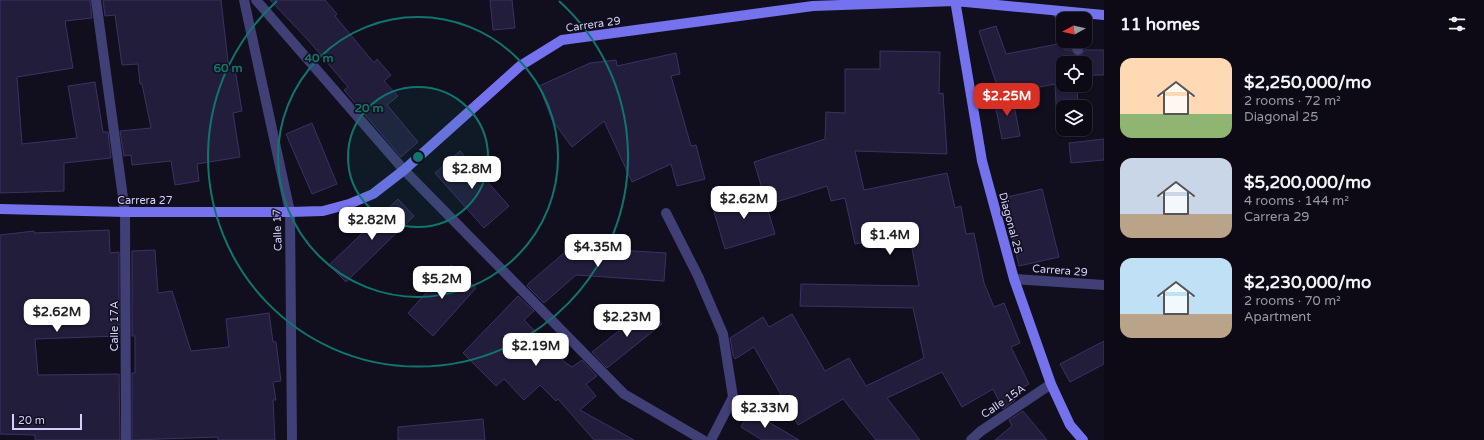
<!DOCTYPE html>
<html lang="en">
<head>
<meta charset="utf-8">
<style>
	body { margin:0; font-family:"Varela Round",sans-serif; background:#16131f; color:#f1f3f6; height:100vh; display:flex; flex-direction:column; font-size:15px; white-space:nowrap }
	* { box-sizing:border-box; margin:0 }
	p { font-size:13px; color:#9a9aa1 }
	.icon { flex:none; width:22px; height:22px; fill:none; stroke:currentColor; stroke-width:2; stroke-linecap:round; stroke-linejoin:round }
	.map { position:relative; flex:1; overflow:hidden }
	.panel { display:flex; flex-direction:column; background:#0d0a16; width:380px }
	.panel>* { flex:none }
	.needle { width:26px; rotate:262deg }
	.fabs { position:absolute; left:1056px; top:12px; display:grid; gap:8px }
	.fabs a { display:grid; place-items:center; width:36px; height:36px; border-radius:8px; background:#0d0a16; box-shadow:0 1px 3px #0004,0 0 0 1px #2d2b35; font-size:20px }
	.scale { position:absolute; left:12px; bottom:10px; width:70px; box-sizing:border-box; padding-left:4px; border:2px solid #d4d0f9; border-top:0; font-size:11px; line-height:14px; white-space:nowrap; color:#d4d0f9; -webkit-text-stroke:3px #110e1d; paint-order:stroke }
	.price { position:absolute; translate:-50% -34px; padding:0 9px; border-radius:8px; background:#fff; color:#222; font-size:13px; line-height:26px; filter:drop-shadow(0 1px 2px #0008) }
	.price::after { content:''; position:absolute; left:50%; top:24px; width:12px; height:9px; margin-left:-6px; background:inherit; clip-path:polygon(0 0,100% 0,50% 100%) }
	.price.active { background:#d93025; color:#fff }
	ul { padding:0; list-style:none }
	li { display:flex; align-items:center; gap:12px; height:100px; padding:0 16px }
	li span { display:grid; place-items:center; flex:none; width:112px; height:80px; border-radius:12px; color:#555 }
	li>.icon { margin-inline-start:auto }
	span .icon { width:48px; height:48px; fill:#fffc; stroke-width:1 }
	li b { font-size:17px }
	h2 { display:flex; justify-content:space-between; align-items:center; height:48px; padding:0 16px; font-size:17px }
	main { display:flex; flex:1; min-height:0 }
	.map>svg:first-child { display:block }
	.building { fill:#221d3b; stroke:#3b3264 }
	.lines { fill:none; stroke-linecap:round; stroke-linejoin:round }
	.lane { stroke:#403f76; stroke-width:10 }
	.street { stroke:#403f76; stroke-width:10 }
	.secondary { stroke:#7473ed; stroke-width:10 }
	.ring { fill:none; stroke:#0f766e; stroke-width:2 }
	.labels { text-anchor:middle; stroke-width:3; stroke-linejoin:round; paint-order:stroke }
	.street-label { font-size:11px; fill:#d4d0f9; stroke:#110e1d }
	.centre { fill:#0f766e; stroke:#110e1d; stroke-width:2 }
	.ring-label { font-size:12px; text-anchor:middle; font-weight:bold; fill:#0f766e; stroke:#110e1d; stroke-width:3; stroke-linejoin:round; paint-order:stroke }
</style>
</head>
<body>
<main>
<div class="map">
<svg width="1104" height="440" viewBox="0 0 1104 440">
	<rect width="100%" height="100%" fill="#110e1d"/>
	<path class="building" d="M0 0H90L92 18 65 21 73 68 17 77 22 144 77 138 68 86 95 82 103 132H108L111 158 64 163V191L0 193Z
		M103 0H221L229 70 235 69 242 111 233 113 240 157 197 164 199 181 175 185 171 161 132 165 131 155 124 156 120 131 151 128 142 84H140L138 64 122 65 115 15 105 16Z
		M270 0H325L337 14 335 16 374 63 377 59 391 75 384 81 398 96 387 105 418 142 401 157 344 90 348 87 308 40Z
		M490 0H512L515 28 493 30Z
		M996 26 1006 54 1063 43 1065 50H1071L1078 56 1081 55 1084 50H1104V75H1085V63H1063V85H1077L1078 107H1063V125H1057L1055 84 1000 95 979 31Z
		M880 51 940 52 939 94 943 93 947 154 855 151 864 190 947 173 955 208 961 206 966 234 974 233 984 283 994 307 1004 303 1020 343 1011 347 1029 384 1010 394 1015 400 1003 409 993 389 962 407 942 372 887 398 920 440H876L843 399 798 425 754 347 735 359 733 355 730 338 763 317 769 327 792 314 825 371 849 358 866 386 924 358 913 308 800 306 801 284 919 286 911 243 882 249 880 239 855 244 845 198 831 201 827 186 767 205 754 162 825 139 826 112 845 113V69H880Z
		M676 53 680 74 671 76 691 146 696 145 705 179 677 186 671 164 632 182 604 121 572 147 552 120 539 86 590 63 616 60 617 66Z
		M1012 95 1020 136 1002 139 994 99Z
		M312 123 337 184 312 194 286 134Z
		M1104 139V160L1071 163 1069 143Z
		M460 151 509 206 484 228 435 173Z
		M1042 189 1059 257 1019 266 1003 198Z
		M762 190 775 234 725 249 712 205Z
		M398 199 414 216 346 282 329 265Z
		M109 230 110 253 119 252V336L35 339 38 375 119 374 120 440H35V435L0 434V235L34 231V233Z
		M571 247 666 253 664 281 576 275 544 303 527 286 529 283Z
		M155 250 158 293 172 291 191 351 229 347 226 319 269 313 273 342H276L281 381 273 382 276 400H273L275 440H218V437L132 440V373H135V336H132V251Z
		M451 265 476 288 433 336 408 313Z
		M518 296 534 311 524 320 566 363 572 367 582 360 597 376 586 384 596 396 580 410 634 440H594L558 399 556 401 540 385 524 400 504 379 496 386 463 353Z
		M649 307 662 324 607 368 592 352Z
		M1104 341V364L1070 382 1060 364Z
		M750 411 799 440H762L741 427Z
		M1023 411 1047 440H995L1012 426 1009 420Z
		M483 419 485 440H398V427Z"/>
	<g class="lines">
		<path class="lane" d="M1057 11 1063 23
			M1073 41 1078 50"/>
		<path class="street" d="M96 0 125 212 126 440
			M244 0 290 212 292 440
			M256 0 404 170 624 394 703 440
			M666 213 698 276 723 334 733 397 711 440
			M1014 279 1104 285
			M971 440 981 431 1051 384"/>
		<path class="secondary" d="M955 0 982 161 1014 279 1051 384 1070 425 1083 440
			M0 209 125 212H290L323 211 349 204 373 194 404 170 520 66 562 40 813 6 955 1 1104 15"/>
	</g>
	<circle cx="418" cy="157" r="70" fill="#0f766e" fill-opacity=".12"/>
	<g class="ring">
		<circle cx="418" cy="157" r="70"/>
		<circle cx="418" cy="157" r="140"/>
		<path d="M559 1A210 210 0 1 1 277 1"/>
	</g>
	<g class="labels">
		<g class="street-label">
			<text transform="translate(593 24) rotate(-8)" y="4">Carrera 29</text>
			<text x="145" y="204">Carrera 27</text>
			<text transform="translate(1011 223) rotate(75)" y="4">Diagonal 25</text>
			<text transform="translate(277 230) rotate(-92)" y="4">Calle 17</text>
			<text transform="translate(1060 270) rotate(4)" y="4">Carrera 29</text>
			<text transform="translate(114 326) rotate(-90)" y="4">Calle 17A</text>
			<text transform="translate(1003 401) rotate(-34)" y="4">Calle 15A</text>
		</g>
	</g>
	<circle cx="418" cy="157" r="6" class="centre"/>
	<g class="ring-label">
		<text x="319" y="62">40 m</text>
		<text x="228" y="72">60 m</text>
		<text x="369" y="112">20 m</text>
	</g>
</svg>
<div class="fabs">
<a><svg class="needle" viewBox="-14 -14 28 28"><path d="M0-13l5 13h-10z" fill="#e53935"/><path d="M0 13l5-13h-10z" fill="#9a9aa1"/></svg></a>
<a><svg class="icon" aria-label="locate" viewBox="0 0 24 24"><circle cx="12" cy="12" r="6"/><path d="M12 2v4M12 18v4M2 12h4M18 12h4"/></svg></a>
<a><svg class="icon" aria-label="layers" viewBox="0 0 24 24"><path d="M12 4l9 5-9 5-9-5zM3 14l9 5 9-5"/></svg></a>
</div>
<div class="scale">20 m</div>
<b class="price active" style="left:1007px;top:117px">$2.25M</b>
<b class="price" style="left:472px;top:190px">$2.8M</b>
<b class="price" style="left:744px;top:220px">$2.62M</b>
<b class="price" style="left:372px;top:241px">$2.82M</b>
<b class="price" style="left:890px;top:256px">$1.4M</b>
<b class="price" style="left:598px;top:268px">$4.35M</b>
<b class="price" style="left:442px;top:300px">$5.2M</b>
<b class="price" style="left:57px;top:333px">$2.62M</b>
<b class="price" style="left:627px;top:338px">$2.23M</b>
<b class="price" style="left:536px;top:367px">$2.19M</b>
<b class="price" style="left:765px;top:429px">$2.33M</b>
</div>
<section class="panel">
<h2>11 homes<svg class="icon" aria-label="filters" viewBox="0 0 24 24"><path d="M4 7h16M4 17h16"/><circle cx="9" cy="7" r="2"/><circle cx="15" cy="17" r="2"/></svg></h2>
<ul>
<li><span style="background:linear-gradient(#ffd9b3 70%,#8fb573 0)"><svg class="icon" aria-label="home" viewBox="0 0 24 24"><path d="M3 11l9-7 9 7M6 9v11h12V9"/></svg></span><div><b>$2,250,000/mo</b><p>2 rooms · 72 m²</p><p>Diagonal 25</p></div></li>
<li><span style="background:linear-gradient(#c9d6e8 70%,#b9a48a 0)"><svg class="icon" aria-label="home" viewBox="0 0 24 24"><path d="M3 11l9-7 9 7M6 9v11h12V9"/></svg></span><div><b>$5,200,000/mo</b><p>4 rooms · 144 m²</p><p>Carrera 29</p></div></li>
<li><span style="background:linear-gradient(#bfe0f5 70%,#b9a48a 0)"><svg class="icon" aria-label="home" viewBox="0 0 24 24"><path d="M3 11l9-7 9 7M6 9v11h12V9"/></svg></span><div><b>$2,230,000/mo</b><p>2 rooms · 70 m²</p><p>Apartment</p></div></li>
</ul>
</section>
</main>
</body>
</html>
